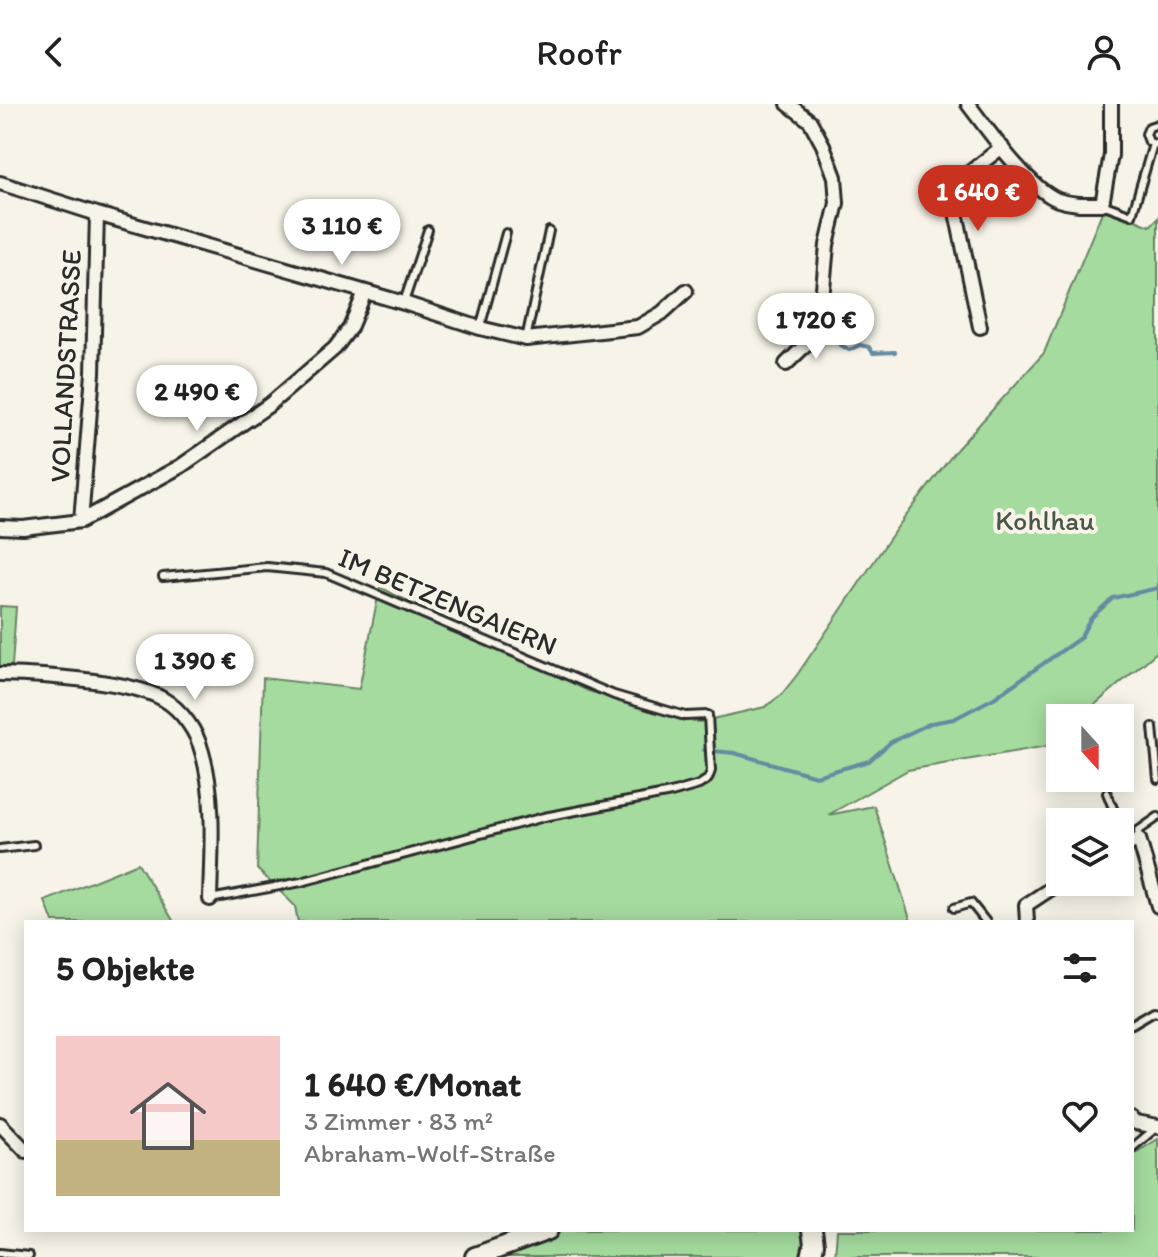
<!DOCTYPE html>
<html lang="de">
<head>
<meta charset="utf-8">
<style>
	body { margin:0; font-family:Itim,sans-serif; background:#f2f2f2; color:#222; height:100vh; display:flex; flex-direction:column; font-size:30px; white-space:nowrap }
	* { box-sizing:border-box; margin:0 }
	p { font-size:26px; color:#767676 }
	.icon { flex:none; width:44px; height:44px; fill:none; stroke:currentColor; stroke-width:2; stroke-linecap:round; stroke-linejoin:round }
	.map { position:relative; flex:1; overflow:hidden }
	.details { position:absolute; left:24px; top:816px; width:1110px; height:312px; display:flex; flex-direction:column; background:#fff; border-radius:0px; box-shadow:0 4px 20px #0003 }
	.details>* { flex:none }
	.needle { width:52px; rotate:159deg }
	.controls { position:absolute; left:1046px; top:600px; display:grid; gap:16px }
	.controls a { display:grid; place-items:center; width:88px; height:88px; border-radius:0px; background:#fff; box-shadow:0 4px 20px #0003; font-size:40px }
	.price { position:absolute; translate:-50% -68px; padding:0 18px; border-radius:28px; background:#fff; color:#222; font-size:26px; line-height:52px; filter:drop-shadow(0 2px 4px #0008) }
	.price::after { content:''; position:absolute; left:50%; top:48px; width:24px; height:18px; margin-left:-12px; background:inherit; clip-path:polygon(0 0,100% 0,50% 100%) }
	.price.current { background:#c8321e; color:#fff }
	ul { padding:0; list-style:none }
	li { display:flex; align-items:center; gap:24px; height:200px; padding:0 32px }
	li+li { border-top:2px solid #e0e0e0 }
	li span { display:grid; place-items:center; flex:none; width:224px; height:160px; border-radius:0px; color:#555 }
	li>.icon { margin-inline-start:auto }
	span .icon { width:96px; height:96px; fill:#fffc; stroke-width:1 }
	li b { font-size:34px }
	h2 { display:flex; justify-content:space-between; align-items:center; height:96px; padding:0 32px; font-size:34px }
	header { display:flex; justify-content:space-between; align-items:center; height:104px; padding:0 32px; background:#fff; font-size:36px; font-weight:600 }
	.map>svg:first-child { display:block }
	.green { fill:#a5db9f; stroke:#688365; stroke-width:2 }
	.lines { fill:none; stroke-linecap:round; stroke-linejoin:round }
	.stream { stroke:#668ba1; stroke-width:4 }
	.lane-casing { stroke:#2b2b2b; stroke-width:12 }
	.street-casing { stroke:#2b2b2b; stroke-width:18 }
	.secondary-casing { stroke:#2b2b2b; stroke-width:24 }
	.lane { stroke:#f7f3e8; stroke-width:6 }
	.street { stroke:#f7f3e8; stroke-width:12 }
	.secondary { stroke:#f7f3e8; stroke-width:18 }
	.labels { text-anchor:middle; stroke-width:8; stroke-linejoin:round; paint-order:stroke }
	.street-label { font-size:28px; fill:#2b2b2b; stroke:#f7f3e8 }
	.park-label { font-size:28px; fill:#4a5748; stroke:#f7f3e8 }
</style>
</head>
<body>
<header><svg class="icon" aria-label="back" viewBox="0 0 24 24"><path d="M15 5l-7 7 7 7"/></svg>Roofr<svg class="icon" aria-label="person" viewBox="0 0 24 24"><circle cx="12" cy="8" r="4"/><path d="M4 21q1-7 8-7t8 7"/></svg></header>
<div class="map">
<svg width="1158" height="1153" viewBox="0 0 1158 1153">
	<rect width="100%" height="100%" fill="#f7f3e8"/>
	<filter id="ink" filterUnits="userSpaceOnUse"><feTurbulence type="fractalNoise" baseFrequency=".0125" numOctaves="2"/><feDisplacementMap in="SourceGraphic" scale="16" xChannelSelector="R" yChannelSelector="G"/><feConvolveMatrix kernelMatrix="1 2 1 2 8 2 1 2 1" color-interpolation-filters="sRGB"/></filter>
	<g filter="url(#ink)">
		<path class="green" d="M1104 103 1150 122 1158 114V547L1079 614H1060V630L1047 642 908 666 828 711 874 702 911 818H298L295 802 257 765 263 574 359 585 380 483 588 587 699 618 765 603 781 591 797 571 896 425 957 345 1044 249Z
			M0 502 16 503 12 562H0Z
			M138 759 174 818H53L45 797Z
			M1158 1035V1153H835L837 1126H1132V1051Z
			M553 1126H812L811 1153H488Z"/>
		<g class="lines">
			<path class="stream" d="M833 236 849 246 860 241 869 243 873 249 895 248
				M704 646 734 649 816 672 869 657 891 638 931 619 954 615 994 594 1080 534 1091 514 1113 494 1158 484"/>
			<g class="lane-casing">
				<path id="lane" d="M1158 20 1149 23 1146 30 1149 38 1158 41
					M1102 100 1132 111 1153 40
					M404 198 428 126
					M480 224 506 129
					M526 235 549 127
					M163 473 267 463 326 469 614 591 685 612 708 611 711 667 708 675 699 681 671 689 544 713 301 778 210 795
					M1153 623 1158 675
					M1107 689 1114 707 1112 718
					M1139 734 1138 727 1158 713
					M0 745 34 741
					M954 804 971 799 986 818
					M1132 920 1154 907 1158 908
					M1132 1044 1157 1023
					M0 1149 29 1152"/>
			</g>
			<g class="street-casing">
				<path id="street" d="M968 0C988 26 1029 85 1058 96 1073 101 1087 100 1102 100L1111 51V0
					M0 79 97 110 404 199 480 224 526 235 638 223 662 209 686 187
					M980 223 952 89 955 80 1002 43
					M786 260 819 228 827 141 837 99 835 73 823 41 810 17 788 0
					M81 417 93 269 97 110
					M0 423 23 424 81 417 181 362 269 301 335 244 350 224 365 188
					M0 570C38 571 131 576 163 595 182 606 197 628 202 648 216 696 211 747 210 795
					M1120 745 1139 735 1158 802
					M1027 818 1026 801 1061 778
					M1132 1015 1136 1019 1158 1023
					M0 1020 26 1047"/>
			</g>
			<g class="secondary-casing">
				<path id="secondary" d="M475 1153 548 1126
					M811 1153 814 1140 812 1126"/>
			</g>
			<use href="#lane" class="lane"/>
			<use href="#street" class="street"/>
			<use href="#secondary" class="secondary"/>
		</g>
	</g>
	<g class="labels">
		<g class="street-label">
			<text transform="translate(65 262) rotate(-87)" y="10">VOLLANDSTRASSE</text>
			<text transform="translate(448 497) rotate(23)" y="10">IM BETZENGAIERN</text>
		</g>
		<g class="park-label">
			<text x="1045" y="426">Kohlhau</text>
		</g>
	</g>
</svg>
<div class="controls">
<a><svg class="needle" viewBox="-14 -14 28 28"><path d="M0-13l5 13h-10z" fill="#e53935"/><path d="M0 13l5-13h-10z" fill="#767676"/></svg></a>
<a><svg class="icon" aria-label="layers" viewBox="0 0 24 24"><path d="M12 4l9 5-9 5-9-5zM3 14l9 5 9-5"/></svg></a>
</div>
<b class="price current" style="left:978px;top:129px">1 640 €</b>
<b class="price" style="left:342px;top:163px">3 110 €</b>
<b class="price" style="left:816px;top:257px">1 720 €</b>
<b class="price" style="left:197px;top:329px">2 490 €</b>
<b class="price" style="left:195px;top:598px">1 390 €</b>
<section class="details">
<h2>5 Objekte<svg class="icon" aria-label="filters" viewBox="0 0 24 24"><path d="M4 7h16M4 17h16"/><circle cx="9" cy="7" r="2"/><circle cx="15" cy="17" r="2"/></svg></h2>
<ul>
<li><span style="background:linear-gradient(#f6c9c9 65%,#c2b280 0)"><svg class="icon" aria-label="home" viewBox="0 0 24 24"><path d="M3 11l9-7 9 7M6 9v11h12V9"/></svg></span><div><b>1 640 €/Monat</b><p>3 Zimmer · 83 m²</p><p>Abraham-Wolf-Straße</p></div><svg class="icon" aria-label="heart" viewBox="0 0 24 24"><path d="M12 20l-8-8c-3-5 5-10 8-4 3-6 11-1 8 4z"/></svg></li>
</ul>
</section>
</div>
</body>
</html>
